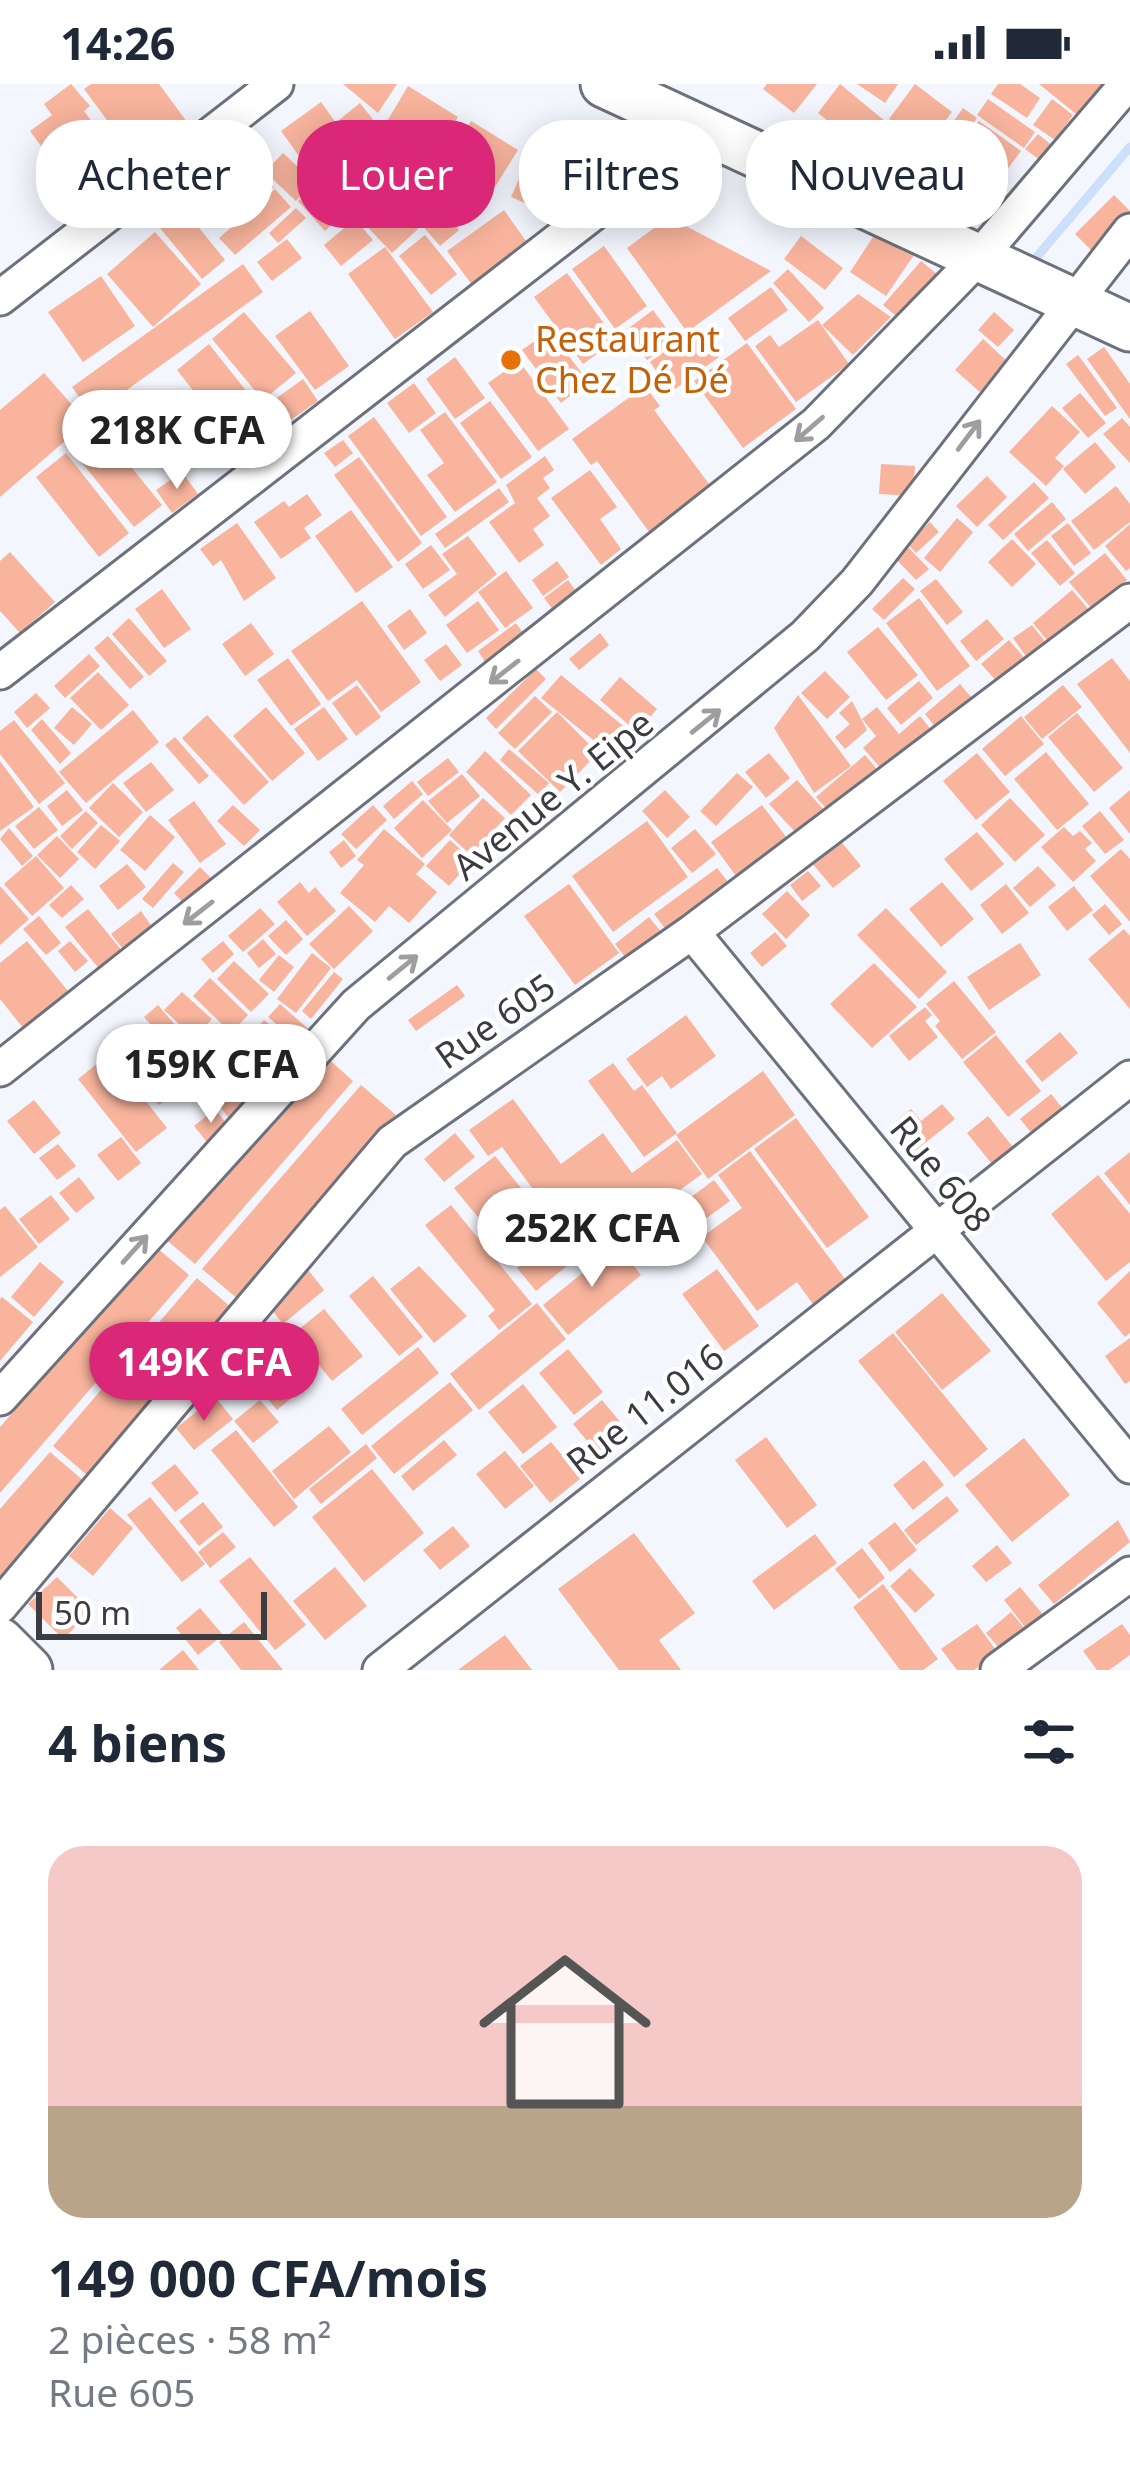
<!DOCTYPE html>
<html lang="fr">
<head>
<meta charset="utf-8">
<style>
	body { margin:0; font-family:"Noto Sans",sans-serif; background:#f6f6f7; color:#1f2937; height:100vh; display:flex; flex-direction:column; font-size:45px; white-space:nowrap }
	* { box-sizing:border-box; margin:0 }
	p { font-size:39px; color:#747a83 }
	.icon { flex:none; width:66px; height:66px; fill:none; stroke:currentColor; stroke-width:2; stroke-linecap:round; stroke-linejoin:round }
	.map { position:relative; height:1586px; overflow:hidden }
	.panel { display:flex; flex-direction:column; background:#fff; flex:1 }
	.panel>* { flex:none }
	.top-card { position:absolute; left:36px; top:36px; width:1059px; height:108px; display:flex; gap:24px }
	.scale { position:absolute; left:36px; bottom:30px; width:231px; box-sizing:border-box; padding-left:12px; border:6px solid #3a3c41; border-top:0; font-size:33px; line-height:42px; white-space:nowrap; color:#3a3c41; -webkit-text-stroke:9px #fff; paint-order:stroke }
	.price { position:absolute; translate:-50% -102px; padding:0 27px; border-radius:42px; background:#fff; color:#222; font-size:39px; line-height:78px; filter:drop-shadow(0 3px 6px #0008) }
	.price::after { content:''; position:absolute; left:50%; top:72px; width:36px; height:27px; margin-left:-18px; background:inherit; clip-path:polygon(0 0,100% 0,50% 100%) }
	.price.current { background:#db2777; color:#fff }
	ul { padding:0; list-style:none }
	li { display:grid; align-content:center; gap:24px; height:636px; padding:0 48px }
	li+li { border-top:3px solid #e0e1e3 }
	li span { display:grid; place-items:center; height:372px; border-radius:36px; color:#555 }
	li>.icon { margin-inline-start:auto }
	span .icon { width:216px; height:216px; fill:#fffc; stroke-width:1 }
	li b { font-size:51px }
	h2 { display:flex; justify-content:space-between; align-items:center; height:144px; padding:0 48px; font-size:51px }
	.tag { padding:0 42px; border-radius:48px; background:#fff; box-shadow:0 6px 30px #0003; font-size:42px; line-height:108px }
	.tag.current { background:#db2777; color:#fff }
	.status { display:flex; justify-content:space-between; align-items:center; height:84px; padding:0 60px; background:#fff; direction:ltr }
	.status svg { height:33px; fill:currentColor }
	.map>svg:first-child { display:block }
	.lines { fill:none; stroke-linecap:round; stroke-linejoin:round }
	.stream { stroke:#cce0fb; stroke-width:9 }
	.building { fill:#f8b49d }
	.minor-casing { stroke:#6c717b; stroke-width:39 }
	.secondary-casing { stroke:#6c717b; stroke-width:51 }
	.minor { stroke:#fff; stroke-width:33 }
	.secondary { stroke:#fff; stroke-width:45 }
	.oneway { stroke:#9c9ea0 }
	.food-dot { fill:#e8710a; stroke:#fff; stroke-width:4.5 }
	.labels { text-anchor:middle; stroke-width:9; stroke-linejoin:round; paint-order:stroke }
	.food-label { font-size:36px; fill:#c56008; stroke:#fff; text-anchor:start }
	.street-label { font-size:36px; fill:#3a3c41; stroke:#fff }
</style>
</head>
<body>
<div class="status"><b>14:26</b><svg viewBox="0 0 49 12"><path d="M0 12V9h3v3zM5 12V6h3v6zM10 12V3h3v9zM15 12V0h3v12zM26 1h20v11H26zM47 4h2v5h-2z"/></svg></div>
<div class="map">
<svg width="1130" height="1586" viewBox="0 0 1130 1586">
	<rect width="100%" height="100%" fill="#f3f6fd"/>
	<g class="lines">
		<path class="stream" d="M1029 182 1130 63"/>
	</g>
	<path class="building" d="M71 0 90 22 84 27 102 51 109 47 132 78 90 108 86 102 76 110 30 47 52 31 44 20Z
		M91 0H159L187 38 145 69 138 60 129 66 84 5Z
		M343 0H397L378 29Z
		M767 0H817L794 29 763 5Z
		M840 0 891 42 868 70 818 29Z
		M857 0H898L885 19Z
		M915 0 952 28 926 62 889 35Z
		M998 0H1020L1040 14 1027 34 991 10Z
		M1039 0H1110L1081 34Z
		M408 2 458 33 436 69 386 39Z
		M988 15 1035 48 1024 64 977 31Z
		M1052 15 1073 31 1055 56 1033 41Z
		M321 18 354 64 314 93 281 47Z
		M360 19 405 77 384 94 339 36Z
		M963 24 977 34 954 67 939 57Z
		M471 37 518 66 495 103 448 75Z
		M979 37 1021 67 1001 94 960 63Z
		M1038 50 1053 62 1041 77 1025 65Z
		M283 69 314 98 296 117 265 88Z
		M530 70 583 94 571 121 552 131 511 113Z
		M347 72 374 102 325 147 298 117Z
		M263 91 274 103 241 131 230 118Z
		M413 91 459 146 440 162 393 108Z
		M208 98 228 123 207 140 186 116Z
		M275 105 291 123 235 171 219 154Z
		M386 111 418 145 392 169 360 135Z
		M1114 111 1130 127V147L1101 176 1075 150Z
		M296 124 306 134 278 159 269 149Z
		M184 125 225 176 202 195 160 144Z
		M504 126 531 164 475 205 447 167Z
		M669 133 771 187 687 248 627 164Z
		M355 135 373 156 341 182 324 161Z
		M879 144 916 168 886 212 850 188Z
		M155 148 201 200 153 243 107 190Z
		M425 151 457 190 431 211 399 172Z
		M801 152 843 184 825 206 784 175Z
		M287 155 302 174 272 197 257 178Z
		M604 162 647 222 615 245 572 185Z
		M385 163 433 228 395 255 348 190Z
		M921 177 948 199 909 243 883 221Z
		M243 180 263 208 92 331 72 303Z
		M788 185 824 224 809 238 773 199Z
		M567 189 616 256 583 280 534 213Z
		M101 192 135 242 83 278 48 228Z
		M771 203 788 226 745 257 728 234Z
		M858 210 891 233 853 271 822 241Z
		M653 226 675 256 647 276 626 246Z
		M310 227 349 282 315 306 275 252Z
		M244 228 296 289 263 316 212 255Z
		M994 228 1014 246 998 263 978 246Z
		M818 236 849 280 796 318 755 262 770 251 779 263Z
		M697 244 719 273 671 308 650 278Z
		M550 246 588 298 561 319 522 266Z
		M983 255 1008 278 981 309 955 286Z
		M747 259 796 325 743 364 694 297Z
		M209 260 271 338 238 364 177 286Z
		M1104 263 1130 300V335L1087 275Z
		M1078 271 1117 324 1105 332 1066 280Z
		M455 273 485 314 455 335 426 295Z
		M519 277 569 345 538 367 488 299Z
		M44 289 87 338 0 413V326Z
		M303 295 318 317 282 342 267 321Z
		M414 299 436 329 409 349 387 319Z
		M645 302 660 322 654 326 712 404 650 449 597 377 591 381 572 355Z
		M1080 309 1106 339 1088 354 1062 324Z
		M490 317 532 373 501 395 460 339Z
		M1052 322 1080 348 1055 374 1064 382 1046 402 1009 368Z
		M445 328 497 398 455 428 427 391 444 379 420 346Z
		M374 333 447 433 421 452 348 352Z
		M1122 334 1130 343V379L1103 350Z
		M98 342 162 421 134 443 70 364Z
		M343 356 353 369 335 383 324 369Z
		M1095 358 1116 383 1085 410 1063 385Z
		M66 369 129 449 99 473 36 393Z
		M545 372 554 386 543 394 550 404 537 414 550 432 533 445 544 461 519 479 489 438 515 419 506 401Z
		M359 373 422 459 398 478 334 391Z
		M881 380 915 382 913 412 879 410Z
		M590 386 617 423 600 435 621 465 601 481 551 414Z
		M182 388 198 410 172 429 156 406Z
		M987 392 1007 413 977 443 956 422Z
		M1034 398 1049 414 1003 456 988 441Z
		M1116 402 1130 420V438L1094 466 1071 437Z
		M499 404 509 418 445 464 435 450Z
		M307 410 322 431 304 444 311 454 281 475 254 438 284 417 289 423Z
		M1052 418 1066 435 1028 467 1014 450Z
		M351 426 393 483 356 509 315 452Z
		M957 434 973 448 940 488 924 474Z
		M930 438 939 448 916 469 907 459Z
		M237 439 276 494 244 517 221 476 213 482 200 465Z
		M1068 439 1091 469 1074 482 1051 452Z
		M1130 440V484L1126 487 1105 462Z
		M468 452 497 490 445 533 428 511 457 490 442 470Z
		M1012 455 1036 480 1012 503 988 478Z
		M1047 456 1075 489 1060 502 1031 469Z
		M431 461 450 486 423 505 405 480Z
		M906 461 929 485 916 496 894 473Z
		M10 468 55 518 20 549 0 527V477Z
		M1105 469 1127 496 1092 525 1069 498Z
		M557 477 569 493 543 512 532 496Z
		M506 487 533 524 505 544 478 508Z
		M903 494 915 505 884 536 872 525Z
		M936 495 963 528 947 541 920 507Z
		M568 496 584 518 560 535 544 514Z
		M162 505 191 545 164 564 135 525Z
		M1072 506 1090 527 1050 560 1033 539Z
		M919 514 970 582 937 607 886 539Z
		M362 517 421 598 381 628 357 596 328 617 291 567Z
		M478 517 499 546 467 569 446 541Z
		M410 525 427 549 404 566 387 542Z
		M129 534 167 577 149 592 112 550Z
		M987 535 1004 555 976 577 960 557Z
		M251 539 274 570 245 592 222 560Z
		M516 539 529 557 490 585 478 567Z
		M1032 541 1047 560 1027 574 1013 554Z
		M878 543 918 591 886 616 847 568Z
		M600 549 609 561 579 586 569 575Z
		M108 552 144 593 130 605 94 564Z
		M1009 556 1028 578 1000 601 981 580Z
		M446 560 462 581 440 597 424 576Z
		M89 570 100 582 65 614 54 602Z
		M288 574 321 620 291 642 257 596Z
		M1112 574 1130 597V669L1077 600Z
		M536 585 546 595 496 645 486 634Z
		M825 587 850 613 827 635 801 609Z
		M98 588 129 621 101 646 70 614Z
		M561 591 627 645 607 667 541 614Z
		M620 593 657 625 637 648 600 616Z
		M919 597 933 614 901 641 887 624Z
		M960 600 971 613 936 644 925 630Z
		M357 601 381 633 356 652 332 619Z
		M1063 601 1082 623 1042 655 1024 633Z
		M36 609 50 624 27 644 14 628Z
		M798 611 851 682 814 709 774 644Z
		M535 612 552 628 515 665 498 649Z
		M852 617 867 646 845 665 835 653 850 640 839 629Z
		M72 623 92 640 74 661 54 644Z
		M266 623 305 669 272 697 233 652Z
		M324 623 348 655 318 677 294 645Z
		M877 623 899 650 920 632 933 648 884 688 863 664 876 652 862 635Z
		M133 626 159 658 86 719 59 688Z
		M557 628 598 669 560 708 518 667Z
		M1077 629 1123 684 1094 708 1048 653Z
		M207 631 269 698 244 721 182 654Z
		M1021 632 1044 660 1005 692 982 665Z
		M42 635 71 669 60 680 31 646Z
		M14 636 65 699 39 720 0 670V647Z
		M175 653 209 692 199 700 165 661Z
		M509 665 549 699 539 711 500 676Z
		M485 667 531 711 511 731 466 688Z
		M1046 668 1089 720 1057 746 1014 695Z
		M769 669 790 694 766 714 745 688Z
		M977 669 1010 708 976 736 943 697Z
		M865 671 880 689 832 731 816 713Z
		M448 674 459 688 428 712 417 698Z
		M0 677 34 723 0 747Z
		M151 678 174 706 146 728 123 699Z
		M737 689 753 703 716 742 700 727Z
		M462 690 480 712 447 739 428 717Z
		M797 696 825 727 798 751 769 720Z
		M412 697 423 710 394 735 383 722Z
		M113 699 143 728 119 753 89 724Z
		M67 706 83 726 62 742 47 722Z
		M665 706 690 733 667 754 642 727Z
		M1130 706V750L1109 724Z
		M483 714 505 734 471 771 449 751Z
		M1010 714 1045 751 1015 778 981 741Z
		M423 716 452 746 422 774 394 744Z
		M194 717 226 760 200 779 168 736Z
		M233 721 260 746 244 762 217 737Z
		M373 721 387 736 356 765 341 750Z
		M762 721 787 754 736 792 711 758Z
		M39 723 58 746 34 765 15 742Z
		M86 727 98 739 72 765 60 752Z
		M1100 727 1124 756 1105 770 1082 742Z
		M150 731 175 753 145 787 120 766Z
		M647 737 688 793 613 848 572 792Z
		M101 741 120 757 95 785 77 768Z
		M1064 743 1073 752 1080 747 1092 759 1085 765 1096 777 1073 798 1041 763Z
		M9 744 33 772 22 782 0 755Z
		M384 745 425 780 416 790 437 808 409 839 389 822 375 838 340 809 364 781 357 776Z
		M695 745 716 770 692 789 671 764Z
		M977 748 1004 780 971 807 944 775Z
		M57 752 79 775 60 794 37 771Z
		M839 755 861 782 833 804 811 778Z
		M344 756 356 772 341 784 329 768Z
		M450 756 472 776 449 802 426 782Z
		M1121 765 1130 775V838L1090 792Z
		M36 772 64 804 32 832 4 800Z
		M173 779 184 788 153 824 142 815Z
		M127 780 146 803 118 826 99 802Z
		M1038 782 1056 801 1030 823 1013 804Z
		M200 783 216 799 189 825 174 809Z
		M717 784 733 804 670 851 654 830Z
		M808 787 821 802 802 817 790 801Z
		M300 798 309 809 315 803 336 827 307 852 277 818Z
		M942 798 974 835 941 863 909 825Z
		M569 800 619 869 575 901 524 832Z
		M1006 800 1029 829 1002 850 980 821Z
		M71 801 84 815 62 834 49 821Z
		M0 802 29 835 0 861Z
		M1074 802 1093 826 1067 847 1048 823Z
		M787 807 810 831 786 855 762 830Z
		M1105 820 1122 840 1109 851 1092 831Z
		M349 822 373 847 334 885 309 860Z
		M260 824 275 840 243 868 228 852Z
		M886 824 947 888 919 915 857 851Z
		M88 825 123 868 100 886 65 843Z
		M141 827 155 847 126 869 111 850Z
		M39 832 61 859 46 871 23 845Z
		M649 833 663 850 629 878 615 860Z
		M286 836 303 855 286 871 268 852Z
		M1124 845 1130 852V925L1088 875Z
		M775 848 787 862 762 883 750 869Z
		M263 855 276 870 259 884 247 869Z
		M27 857 68 907 23 944 0 915V879Z
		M70 857 88 877 75 888 58 867Z
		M223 857 234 870 213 889 201 875Z
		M1020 859 1041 891 989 926 967 893Z
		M312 869 331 884 296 929 277 915Z
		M279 871 294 883 274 908 259 896Z
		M234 877 269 910 251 928 217 895Z
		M874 879 917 923 872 964 830 920Z
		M334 888 343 895 311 935 302 927Z
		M210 894 248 931 231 949 193 912Z
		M954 897 996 948 962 975 935 942 940 937 926 920Z
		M457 901 465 912 416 947 408 936Z
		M182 908 212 935 194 954 164 926Z
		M280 920 314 950 303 963 268 933Z
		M158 921 177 943 163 955 144 933Z
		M925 923 932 931 925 937 938 953 909 977 889 952Z
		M686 931 716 972 671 1005 662 992 647 1003 626 975Z
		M264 936 275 945 248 974 239 965Z
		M278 948 295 961 259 1007 242 993Z
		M1060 948 1078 969 1042 998 1025 977Z
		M996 951 1041 1007 1008 1033 963 978Z
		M222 952 248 981 214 1010 188 981Z
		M154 955 189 998 159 1021 125 978Z
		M109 970 167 1044 136 1068 78 995Z
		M323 970 353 997 195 1180 164 1154Z
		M613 979 634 1007 642 1001 677 1049 644 1073 588 997Z
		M763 987 795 1031 708 1095 676 1051Z
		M240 994 258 1017 232 1038 214 1015Z
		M361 1001 396 1031 238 1215 202 1185Z
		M1051 1010 1069 1032 1038 1057 1020 1035Z
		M513 1015 561 1080 603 1049 632 1089 677 1056 702 1090 615 1153 610 1146 580 1169 502 1063 488 1072 469 1046Z
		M34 1016 61 1049 34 1070 7 1037Z
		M942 1020 955 1035 915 1067 896 1037 911 1025 921 1037Z
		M215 1025 228 1042 207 1058 194 1042Z
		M988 1032 1013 1063 992 1080 967 1049Z
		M796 1034 869 1133 827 1164 754 1065Z
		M455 1049 475 1073 444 1098 424 1075Z
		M121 1053 141 1079 118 1097 97 1071Z
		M58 1060 76 1082 57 1096 39 1074Z
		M750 1067 848 1199 815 1223 797 1198 757 1227 702 1153 742 1124 718 1091Z
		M1130 1068V1121L1104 1089Z
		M495 1072 553 1143 513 1176 454 1104Z
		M1098 1091 1130 1130V1178L1106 1197 1051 1130Z
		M79 1093 95 1114 76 1129 59 1109Z
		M714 1096 730 1117 641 1182 626 1161Z
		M51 1111 70 1135 39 1160 19 1135Z
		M451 1121 532 1220 499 1246 488 1232 495 1226 425 1141Z
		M5 1122 38 1163 0 1193V1126Z
		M560 1150 578 1173 536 1207 517 1184Z
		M617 1161 641 1191 568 1251 543 1221Z
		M156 1163 189 1191 0 1409V1343Z
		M40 1178 64 1198 34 1233 11 1213Z
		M419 1182 467 1232 434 1259 390 1205Z
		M717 1185 759 1242 724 1267 682 1210Z
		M309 1187 324 1206 283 1240 268 1221Z
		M1130 1187V1249L1125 1253 1097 1219Z
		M373 1192 423 1253 399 1272 349 1212Z
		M197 1194 232 1224 87 1391 53 1362Z
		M942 1209 991 1267 942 1306 895 1248Z
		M2 1213 33 1238 0 1277V1215Z
		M537 1219 566 1255 479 1326 450 1290Z
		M324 1225 363 1272 332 1297 293 1250Z
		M893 1249 988 1365 954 1393 858 1277Z
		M1130 1254V1297L1125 1300 1105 1272Z
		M286 1262 314 1296 277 1326 249 1292Z
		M418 1263 439 1289 362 1351 341 1325Z
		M568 1265 603 1308 574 1331 539 1289Z
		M450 1298 473 1326 394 1390 371 1362Z
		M523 1300 557 1343 523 1370 488 1328Z
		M215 1313 233 1335 194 1366 176 1344Z
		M260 1316 279 1338 253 1359 234 1337Z
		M602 1316 626 1345 597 1369 573 1340Z
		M329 1342 351 1368 294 1415 272 1387Z
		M236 1346 298 1423 274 1443 211 1366Z
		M766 1353 817 1421 787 1444 735 1376Z
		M1024 1354 1070 1411 1012 1458 965 1401Z
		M444 1356 457 1371 413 1407 401 1392Z
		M551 1358 581 1394 550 1419 520 1382Z
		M366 1360 377 1374 321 1420 309 1405Z
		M505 1367 534 1402 505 1425 476 1390Z
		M50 1368 85 1398 0 1496V1425Z
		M924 1376 944 1401 913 1426 893 1401Z
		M175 1380 199 1409 175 1428 151 1399Z
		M372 1385 424 1449 364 1498 312 1433Z
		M947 1412 959 1427 916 1461 904 1446Z
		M150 1413 205 1480 182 1498 127 1431Z
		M203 1418 223 1443 199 1462 179 1437Z
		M110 1424 133 1444 93 1492 69 1472Z
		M1118 1436 1130 1458 1054 1520 1038 1501Z
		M895 1438 917 1466 890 1488 868 1459Z
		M453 1442 470 1462 440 1486 423 1466Z
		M223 1448 236 1463 210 1484 198 1468Z
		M634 1449 695 1529 659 1556 681 1586H619L558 1505Z
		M815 1450 837 1479 774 1526 752 1497Z
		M997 1461 1012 1479 986 1498 972 1482Z
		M862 1464 885 1494 859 1515 835 1485Z
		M250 1473 306 1541 275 1566 219 1497Z
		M335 1483 367 1522 325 1556 293 1517Z
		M910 1484 935 1511 915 1529 890 1502Z
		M57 1493 91 1527 63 1555 28 1520Z
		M883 1500 938 1575 923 1586H900L853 1523Z
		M1020 1503 1045 1533 1028 1547 1004 1516Z
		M200 1524 223 1551 198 1571 176 1544Z
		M1011 1528 1025 1545 1000 1565 986 1549Z
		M244 1538 283 1586H241L219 1558Z
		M977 1540 998 1569 974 1586H957L941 1565Z
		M1122 1540 1130 1551V1571L1109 1586H1097L1083 1567Z
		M505 1551 532 1586H458Z
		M183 1566 199 1586H159Z"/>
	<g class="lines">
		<g class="minor-casing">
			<path id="minor" d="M0 214 276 0
				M0 588 702 45
				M692 848 1130 1382
				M0 985 816 340 980 172 1127 0
				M0 1314 356 921 805 552 857 498 1130 147
				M0 1522 392 1058 692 848 1130 517
				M380 1586 1130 994
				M998 1586 1130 1490"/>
		</g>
		<g class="secondary-casing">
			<path id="secondary" d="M604 0 1130 244
				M0 1557 29 1586"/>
		</g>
		<use href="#minor" class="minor"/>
		<use href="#secondary" class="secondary"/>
	</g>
	<defs><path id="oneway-shaft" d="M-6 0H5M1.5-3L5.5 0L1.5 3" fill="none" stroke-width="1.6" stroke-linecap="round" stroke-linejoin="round" transform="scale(3)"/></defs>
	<g class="oneway">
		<use href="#oneway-shaft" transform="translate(809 345) rotate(139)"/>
		<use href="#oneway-shaft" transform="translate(969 351) rotate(-53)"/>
		<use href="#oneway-shaft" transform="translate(504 588) rotate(142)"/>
		<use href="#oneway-shaft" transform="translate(706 637) rotate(-39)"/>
		<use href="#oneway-shaft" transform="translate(198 829) rotate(142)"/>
		<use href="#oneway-shaft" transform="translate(403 883) rotate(-39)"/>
		<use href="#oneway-shaft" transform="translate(135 1165) rotate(-48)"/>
	</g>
	<circle class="food-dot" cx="511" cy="276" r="12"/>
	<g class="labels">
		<g class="food-label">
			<text x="535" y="268">Restaurant<tspan x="535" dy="41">Chez Dé Dé</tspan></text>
		</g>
		<g class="street-label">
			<text transform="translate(553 711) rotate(-39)" y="13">Avenue Y. Eipe</text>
			<text transform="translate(495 937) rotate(-35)" y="13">Rue 605</text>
			<text transform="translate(941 1090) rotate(51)" y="13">Rue 608</text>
			<text transform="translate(645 1325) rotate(-38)" y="13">Rue 11.016</text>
		</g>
	</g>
</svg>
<div class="scale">50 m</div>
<b class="price" style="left:177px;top:408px">218K CFA</b>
<b class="price" style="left:211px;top:1042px">159K CFA</b>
<b class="price" style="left:592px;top:1206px">252K CFA</b>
<b class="price current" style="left:204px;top:1340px">149K CFA</b>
<div class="top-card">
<a class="tag">Acheter</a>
<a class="tag current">Louer</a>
<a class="tag">Filtres</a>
<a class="tag">Nouveau</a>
</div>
</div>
<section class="panel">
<h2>4 biens<svg class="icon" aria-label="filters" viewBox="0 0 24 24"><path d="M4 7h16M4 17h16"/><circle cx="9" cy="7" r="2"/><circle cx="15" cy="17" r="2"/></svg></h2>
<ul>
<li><span style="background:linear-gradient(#f6c9c9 70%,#b9a48a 0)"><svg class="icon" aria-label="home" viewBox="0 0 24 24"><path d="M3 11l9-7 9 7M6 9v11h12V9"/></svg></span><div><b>149 000 CFA/mois</b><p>2 pièces · 58 m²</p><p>Rue 605</p></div></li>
</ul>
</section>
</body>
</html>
